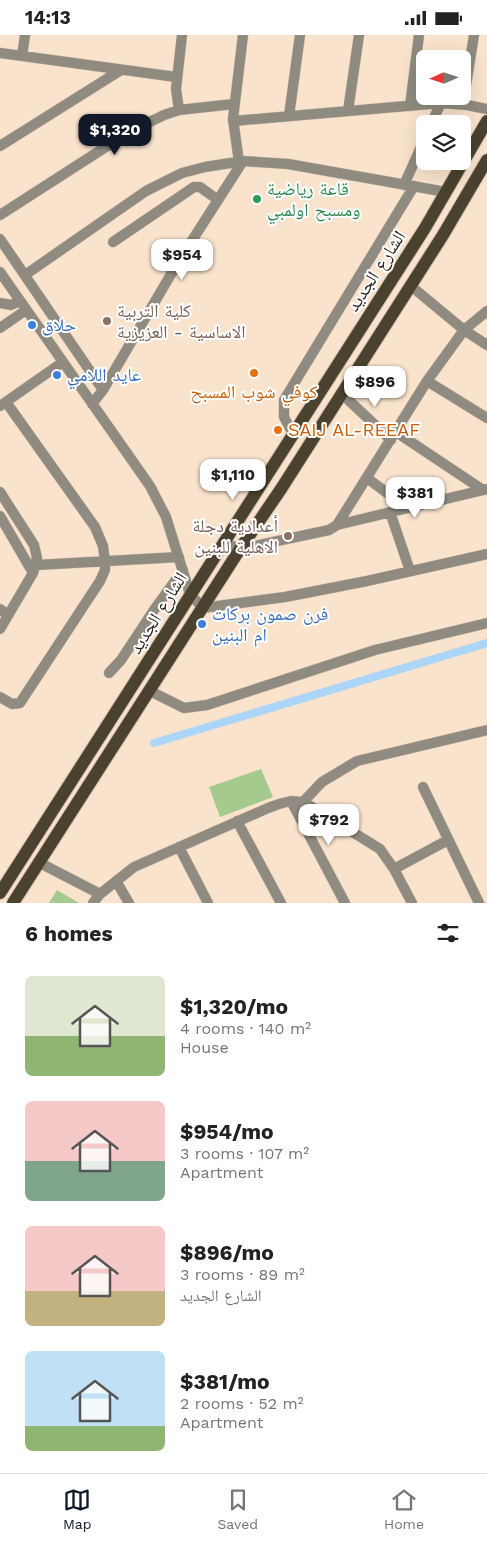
<!DOCTYPE html>
<html lang="en">
<head>
<meta charset="utf-8">
<style>
	body { margin:0; font-family:"Work Sans","Noto Naskh Arabic",sans-serif; background:#f6f6f6; color:#222; height:100vh; display:flex; flex-direction:column; font-size:19px; white-space:nowrap }
	* { box-sizing:border-box; margin:0 }
	p { font-size:16px; color:#767676 }
	.icon { flex:none; width:28px; height:28px; fill:none; stroke:currentColor; stroke-width:2; stroke-linecap:round; stroke-linejoin:round }
	.map { position:relative; height:868px; overflow:hidden }
	.side { display:flex; flex-direction:column; background:#fff; flex:1 }
	.side>* { flex:none }
	.needle { width:32px; rotate:267deg }
	.tools { position:absolute; left:416px; top:15px; display:grid; gap:10px }
	.tools a { display:grid; place-items:center; width:55px; height:55px; border-radius:8px; background:#fff; box-shadow:0 5px 20px #0002; font-size:25px }
	.price { position:absolute; translate:-50% -42px; padding:0 11px; border-radius:10px; background:#fff; color:#222; font-size:16px; line-height:32px; filter:drop-shadow(0 1px 2px #0008) }
	.price::after { content:''; position:absolute; left:50%; top:30px; width:15px; height:11px; margin-left:-8px; background:inherit; clip-path:polygon(0 0,100% 0,50% 100%) }
	.price.current { background:#111827; color:#fff }
	ul { padding:0; list-style:none }
	li { display:flex; align-items:center; gap:15px; height:125px; padding:0 25px }
	li span { display:grid; place-items:center; flex:none; width:140px; height:100px; border-radius:8px; color:#555 }
	li>.icon { margin-inline-start:auto }
	span .icon { width:60px; height:60px; fill:#fffc; stroke-width:1 }
	li b { font-size:21px }
	h2 { display:flex; justify-content:space-between; align-items:center; height:60px; padding:0 25px; font-size:21px }
	.status { display:flex; justify-content:space-between; align-items:center; height:35px; padding:0 25px; background:#fff; direction:ltr }
	.status svg { height:14px; fill:currentColor }
	.tabs { display:flex; justify-content:space-around; align-items:center; height:70px; border-top:1px solid #e0e0e0; background:#fff; font-size:14px; color:#767676 }
	.tabs a { display:grid; justify-items:center; gap:2px }
	.tabs .current { color:#111827 }
	.map>svg:first-child { display:block }
	.green { fill:#a4ca8e }
	.lines { fill:none; stroke-linecap:round; stroke-linejoin:round }
	.canal { stroke:#abd6f9; stroke-width:8 }
	.minor-casing { stroke:#d4c0ac; stroke-width:11 }
	.major-casing { stroke:#d4c0ac; stroke-width:14 }
	.minor { stroke:#908b80; stroke-width:10 }
	.major { stroke:#4a412e; stroke-width:12 }
	.leisure-dot { fill:#2e9e5b; stroke:#fff; stroke-width:2 }
	.education-dot { fill:#8d6e63; stroke:#fff; stroke-width:2 }
	.shop-dot { fill:#3f7fe0; stroke:#fff; stroke-width:2 }
	.food-dot { fill:#e8710a; stroke:#fff; stroke-width:2 }
	.labels { text-anchor:middle; stroke-width:4; stroke-linejoin:round; paint-order:stroke }
	.leisure-label { font-size:18px; fill:#27864d; stroke:#fff; text-anchor:start }
	.street-label { font-size:18px; fill:#2b231a; stroke:#fff }
	.education-label { font-size:18px; fill:#785e54; stroke:#fff; text-anchor:start }
	.shop-label { font-size:18px; fill:#366cbe; stroke:#fff; text-anchor:start }
	.food-label { font-size:18px; fill:#c56008; stroke:#fff }
</style>
</head>
<body>
<div class="status"><b>14:13</b><svg viewBox="0 0 49 12"><path d="M0 12V9h3v3zM5 12V6h3v6zM10 12V3h3v9zM15 12V0h3v12zM26 1h20v11H26zM47 4h2v5h-2z"/></svg></div>
<div class="map">
<svg width="487" height="868" viewBox="0 0 487 868">
	<rect width="100%" height="100%" fill="#f9e3cc"/>
	<path class="green" d="M261 734 273 762 220 782 209 752Z
		M57 855 79 868H49Z"/>
	<g class="lines">
		<path class="canal" d="M154 708 487 608"/>
		<g class="minor-casing">
			<path id="minor" d="M0 18 176 42
				M22 21 25 0
				M463 69 474 0
				M410 71 419 0
				M179 75 176 54 182 0
				M348 76 359 0
				M289 81 300 0
				M233 86 441 68 467 70 487 74
				M431 89 441 68
				M0 111 121 35
				M239 127 233 84 243 0
				M404 150 425 103
				M0 180 129 97 164 80 179 75 234 69
				M0 204 103 355
				M113 207 194 152H200L218 165
				M0 237 150 451 166 482 190 559 203 573 285 562 367 546 487 519
				M25 240 146 156 182 138 205 132 243 126 288 129 446 157
				M411 251 464 295 427 346 487 383
				M0 268 11 270 20 266
				M487 276 464 295 487 310
				M0 293 26 275
				M342 359 391 405
				M92 369 103 355 177 229 243 126
				M0 371 63 327
				M396 397 483 455
				M293 399 284 382V365L414 151
				M367 443 407 473
				M0 457 34 510 37 523 33 538 0 594
				M390 477 410 536
				M0 481 33 538
				M337 490 487 454
				M223 507 240 514 329 495 337 490 427 346
				M37 530 179 522
				M0 574 8 580
				M109 638 121 625 154 575 183 535
				M150 656 184 673 207 670 375 615 487 588
				M0 662 12 669 20 668 100 546 105 535V526L103 511 95 492 6 367
				M423 752 479 868
				M291 766 345 868
				M303 767 322 747 357 726 487 695
				M237 786 281 868
				M179 812 208 868
				M38 827 100 859 134 832 268 773C282 768 293 763 307 769L380 814 394 834 412 868
				M394 834 448 805
				M116 846 129 868
				M93 868 100 859"/>
		</g>
		<g class="major-casing">
			<path id="major" d="M0 858 425 193 487 86
				M13 868 240 514 281 454 443 200 487 125"/>
		</g>
		<use href="#minor" class="minor"/>
		<use href="#major" class="major"/>
	</g>
	<circle class="leisure-dot" cx="257" cy="164" r="5"/>
	<g class="education-dot">
		<circle cx="107" cy="286" r="5"/>
		<circle cx="288" cy="501" r="5"/>
	</g>
	<g class="shop-dot">
		<circle cx="32" cy="290" r="5"/>
		<circle cx="57" cy="340" r="5"/>
		<circle cx="202" cy="589" r="5"/>
	</g>
	<g class="food-dot">
		<circle cx="254" cy="338" r="5"/>
		<circle cx="278" cy="395" r="5"/>
	</g>
	<g class="labels">
		<g class="leisure-label">
			<text x="267" y="160">قاعة رياضية<tspan x="267" dy="21">ومسبح اولمبي</tspan></text>
		</g>
		<g class="street-label">
			<text transform="translate(376 236) rotate(-57)" y="6">الشارع الجديد</text>
			<text transform="translate(158 578) rotate(-58)" y="6">الشارع الجديد</text>
		</g>
		<g class="education-label">
			<text x="117" y="282">كلية التربية<tspan x="117" dy="21">الاساسية - العزيزية</tspan></text>
			<text x="278" y="497" text-anchor="end">أعدادية دجلة<tspan x="278" dy="21">الاهلية للبنين</tspan></text>
		</g>
		<g class="shop-label">
			<text x="42" y="296">حلاق</text>
			<text x="67" y="346">عايد اللامي</text>
			<text x="212" y="585">فرن صمون بركات<tspan x="212" dy="21">ام البنين</tspan></text>
		</g>
		<g class="food-label">
			<text x="254" y="363">كوفي شوب المسبح</text>
			<text x="288" y="401" text-anchor="start">SAIJ AL-REEAF</text>
		</g>
	</g>
</svg>
<div class="tools">
<a><svg class="needle" viewBox="-14 -14 28 28"><path d="M0-13l5 13h-10z" fill="#e53935"/><path d="M0 13l5-13h-10z" fill="#767676"/></svg></a>
<a><svg class="icon" aria-label="layers" viewBox="0 0 24 24"><path d="M12 4l9 5-9 5-9-5zM3 14l9 5 9-5"/></svg></a>
</div>
<b class="price current" style="left:115px;top:121px">$1,320</b>
<b class="price" style="left:182px;top:246px">$954</b>
<b class="price" style="left:375px;top:373px">$896</b>
<b class="price" style="left:233px;top:466px">$1,110</b>
<b class="price" style="left:415px;top:484px">$381</b>
<b class="price" style="left:329px;top:811px">$792</b>
</div>
<section class="side">
<h2>6 homes<svg class="icon" aria-label="filters" viewBox="0 0 24 24"><path d="M4 7h16M4 17h16"/><circle cx="9" cy="7" r="2"/><circle cx="15" cy="17" r="2"/></svg></h2>
<ul>
<li><span style="background:linear-gradient(#dfe7d0 60%,#8fb573 0)"><svg class="icon" aria-label="home" viewBox="0 0 24 24"><path d="M3 11l9-7 9 7M6 9v11h12V9"/></svg></span><div><b>$1,320/mo</b><p>4 rooms · 140 m²</p><p>House</p></div></li>
<li><span style="background:linear-gradient(#f6c9c9 60%,#7fa58c 0)"><svg class="icon" aria-label="home" viewBox="0 0 24 24"><path d="M3 11l9-7 9 7M6 9v11h12V9"/></svg></span><div><b>$954/mo</b><p>3 rooms · 107 m²</p><p>Apartment</p></div></li>
<li><span style="background:linear-gradient(#f6c9c9 65%,#c2b280 0)"><svg class="icon" aria-label="home" viewBox="0 0 24 24"><path d="M3 11l9-7 9 7M6 9v11h12V9"/></svg></span><div><b>$896/mo</b><p>3 rooms · 89 m²</p><p>الشارع الجديد</p></div></li>
<li><span style="background:linear-gradient(#bfe0f5 75%,#8fb573 0)"><svg class="icon" aria-label="home" viewBox="0 0 24 24"><path d="M3 11l9-7 9 7M6 9v11h12V9"/></svg></span><div><b>$381/mo</b><p>2 rooms · 52 m²</p><p>Apartment</p></div></li>
</ul>
</section>
<nav class="tabs">
<a class="current"><svg class="icon" aria-label="map" viewBox="0 0 24 24"><path d="M3 6l6-2 6 2 6-2v14l-6 2-6-2-6 2zM9 4v14M15 6v14"/></svg>Map</a>
<a><svg class="icon" aria-label="saved" viewBox="0 0 24 24"><path d="M7 4h10v16l-5-4-5 4z"/></svg>Saved</a>
<a><svg class="icon" aria-label="home" viewBox="0 0 24 24"><path d="M3 11l9-7 9 7M6 9v11h12V9"/></svg>Home</a>
</nav>
</body>
</html>
